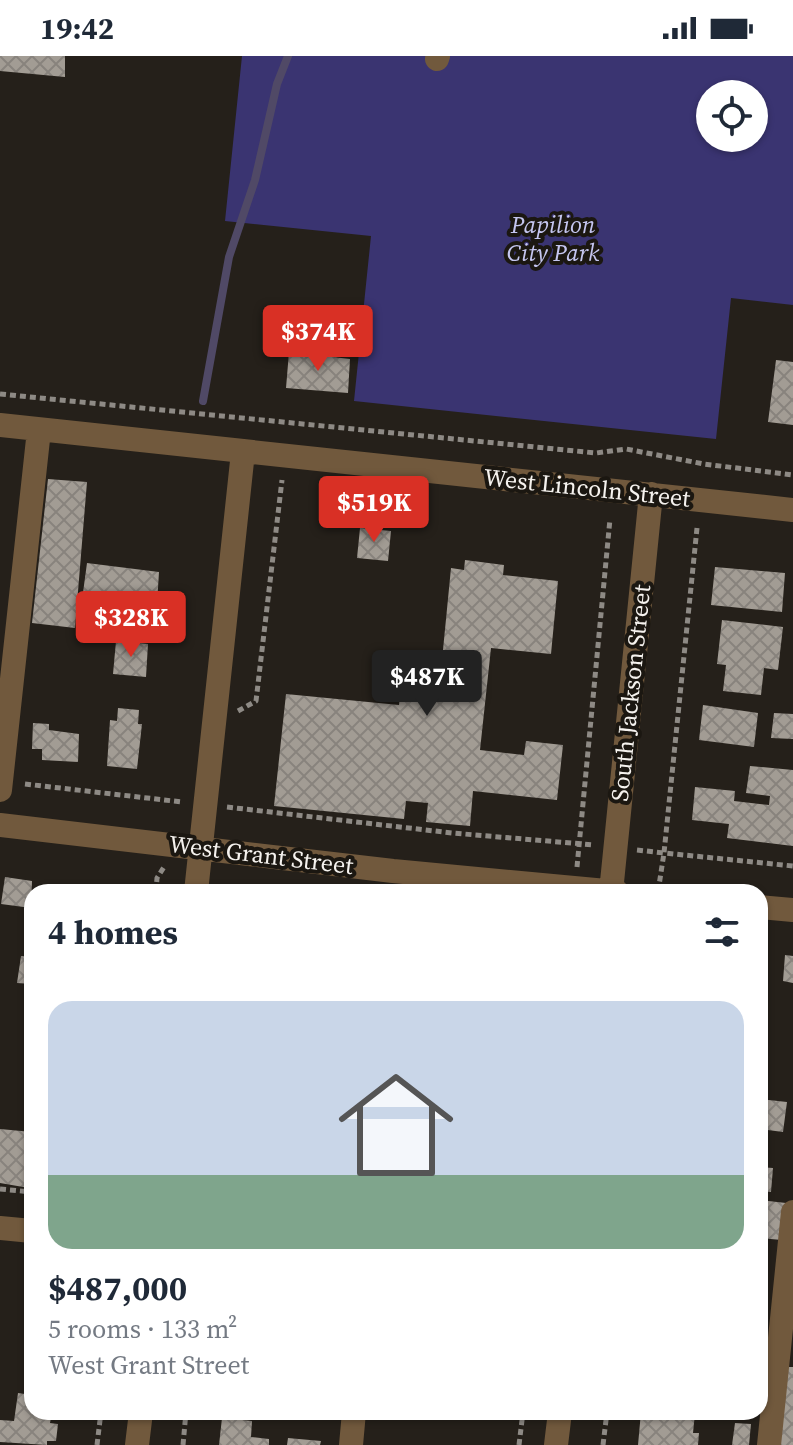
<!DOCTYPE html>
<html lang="en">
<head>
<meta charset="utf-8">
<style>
	body { margin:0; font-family:"Source Serif 4",serif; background:#f6f6f7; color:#1f2937; height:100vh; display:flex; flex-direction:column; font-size:30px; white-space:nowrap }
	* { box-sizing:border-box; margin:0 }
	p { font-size:26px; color:#747a83 }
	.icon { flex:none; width:44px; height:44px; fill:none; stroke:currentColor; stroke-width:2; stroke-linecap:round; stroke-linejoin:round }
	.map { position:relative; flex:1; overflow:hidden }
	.details { position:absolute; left:24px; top:828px; width:744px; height:536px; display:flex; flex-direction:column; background:#fff; border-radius:24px; box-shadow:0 2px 6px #0004 }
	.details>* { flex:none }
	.tools { position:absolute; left:696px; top:24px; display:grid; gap:16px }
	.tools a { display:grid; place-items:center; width:72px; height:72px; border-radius:50%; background:#fff; box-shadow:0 2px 6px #0004; font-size:40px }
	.price { position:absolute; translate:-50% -68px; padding:0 18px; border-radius:8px; background:#d93025; color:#fff; font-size:26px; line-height:52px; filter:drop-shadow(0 2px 4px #0008) }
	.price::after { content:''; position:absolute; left:50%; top:48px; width:24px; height:18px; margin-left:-12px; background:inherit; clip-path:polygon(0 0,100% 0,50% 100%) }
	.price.active { background:#222; color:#fff }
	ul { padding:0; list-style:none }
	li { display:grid; align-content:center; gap:16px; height:424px; padding:0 24px }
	li span { display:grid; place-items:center; height:248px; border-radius:24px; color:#555 }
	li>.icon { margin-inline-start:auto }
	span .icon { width:144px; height:144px; fill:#fffc; stroke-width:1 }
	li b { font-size:34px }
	h2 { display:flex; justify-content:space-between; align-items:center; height:96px; padding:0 24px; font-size:34px }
	.status { display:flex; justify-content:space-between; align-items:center; height:56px; padding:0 40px; background:#fff; direction:ltr }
	.status svg { height:22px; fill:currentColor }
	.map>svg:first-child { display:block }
	.green { fill:#3a3471; fill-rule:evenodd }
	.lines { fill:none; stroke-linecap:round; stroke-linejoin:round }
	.stream { stroke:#504966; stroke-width:8 }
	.building { fill:url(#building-cross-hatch) }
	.path { stroke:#8e8a85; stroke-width:5; stroke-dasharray:6 4; stroke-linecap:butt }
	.minor { stroke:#71593d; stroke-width:24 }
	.labels { text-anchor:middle; stroke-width:8; stroke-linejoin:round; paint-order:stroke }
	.park-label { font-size:24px; font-style:italic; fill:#c5c6f0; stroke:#1b1711 }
	.street-label { font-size:24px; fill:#f5f2ee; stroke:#1b1711 }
</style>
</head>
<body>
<div class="status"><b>19:42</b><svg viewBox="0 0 49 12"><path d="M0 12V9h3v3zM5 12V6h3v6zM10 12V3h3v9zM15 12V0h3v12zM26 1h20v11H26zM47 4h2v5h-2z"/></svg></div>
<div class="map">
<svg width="793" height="1389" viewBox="0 0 793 1389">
	<defs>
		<pattern id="building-cross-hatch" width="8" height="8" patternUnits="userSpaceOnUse" patternTransform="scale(2)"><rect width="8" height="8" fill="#a29c94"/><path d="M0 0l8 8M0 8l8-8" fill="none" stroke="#88837d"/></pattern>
	</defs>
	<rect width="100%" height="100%" fill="#25201a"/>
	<path class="green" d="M242 0H793V249L731 242 716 383 354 345 371 180 225 165ZM710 38H754V82H710Z"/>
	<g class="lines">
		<path class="stream" d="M203 345 229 201 255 124 277 28 288 0"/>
	</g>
	<path class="building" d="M0 0H65V21L0 15Z
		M271 249 310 254 306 294 266 290Z
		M289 296 350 303 348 337 286 332Z
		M776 304 793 306V369L768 366Z
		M48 423 87 426 75 572 32 567Z
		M360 472 391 475 388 505 357 502Z
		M465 504 504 509 503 519 558 525 551 598 491 592 480 694 524 699 526 685 563 689 557 744 473 735 470 770 426 766 428 747 406 745 404 763 274 750 286 638 399 649 404 600 442 604 451 512 464 514Z
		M87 507 159 516 157 548H148L146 575 79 566Z
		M715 511 785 517 782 556 711 549Z
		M722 564 783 571 778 614 764 612 761 639 723 635 726 609 717 608Z
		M116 585 148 588 146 621 113 618Z
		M703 649 758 657 754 691 699 684Z
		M118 652 139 654 138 668H142L137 713 107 710 110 664 117 665Z
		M774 657 793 658V683L771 682Z
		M33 667 49 668V674L79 678 78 706 42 704V693H32Z
		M750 710 793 714V790L727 782 729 768 692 764 695 731 735 735 734 745 769 749 770 740 746 737Z
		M5 821 32 825 31 852 1 848Z
		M785 899 793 900V927L783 925Z
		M21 900 32 901V928L17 927Z
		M760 1043 787 1046 783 1076 760 1073Z
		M0 1073 32 1076 29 1132 0 1127Z
		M760 1111 773 1112 771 1136 760 1135Z
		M760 1144 786 1147 782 1184 760 1182Z
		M787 1311H793V1389H779Z
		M760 1313 768 1314 766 1349H760Z
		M18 1337 32 1339V1356H52L50 1367 58 1368 56 1385H47V1389L0 1386V1364L14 1365Z
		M641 1356 695 1357 693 1377H699L698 1389H638Z
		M222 1362 252 1365 251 1381 269 1383V1389H219Z
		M735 1367 751 1368 749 1389H732Z
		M288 1382 321 1385 320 1389H287Z"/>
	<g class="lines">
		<path class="path" d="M0 338 596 397 626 393 704 408 793 419
			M697 472 664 797 793 810
			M238 655 256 645 282 424
			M25 728 182 746
			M227 751 452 777 595 789
			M637 794 664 797 658 836
			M577 811 610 463
			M156 836 157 822 164 811
			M0 1133 32 1136
			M97 1389 101 1356
			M183 1389 186 1356
			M519 1389 523 1356
			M603 1389 607 1356"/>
		<path class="minor" d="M437 3 438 0
			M0 369 793 454
			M0 734 39 374
			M0 769 393 815 617 836
			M196 836 243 396
			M611 836 651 438
			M760 851 793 854
			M0 1172 32 1175
			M137 1389 141 1356
			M351 1389 354 1356
			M556 1389 560 1356
			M769 1389 793 1156"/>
	</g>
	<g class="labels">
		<g class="park-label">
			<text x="553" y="177">Papilion<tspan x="553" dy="28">City Park</tspan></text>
		</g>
		<g class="street-label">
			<text transform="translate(587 432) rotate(6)" y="8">West Lincoln Street</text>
			<text transform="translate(631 637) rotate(-84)" y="8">South Jackson Street</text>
			<text transform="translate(261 799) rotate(7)" y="8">West Grant Street</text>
		</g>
	</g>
</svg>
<div class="tools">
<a><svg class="icon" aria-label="locate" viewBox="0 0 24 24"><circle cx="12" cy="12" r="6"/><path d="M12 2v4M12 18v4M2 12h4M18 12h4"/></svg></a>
</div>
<b class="price" style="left:318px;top:317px">$374K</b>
<b class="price" style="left:374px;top:488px">$519K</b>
<b class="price" style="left:131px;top:603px">$328K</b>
<b class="price active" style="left:427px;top:662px">$487K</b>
<section class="details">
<h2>4 homes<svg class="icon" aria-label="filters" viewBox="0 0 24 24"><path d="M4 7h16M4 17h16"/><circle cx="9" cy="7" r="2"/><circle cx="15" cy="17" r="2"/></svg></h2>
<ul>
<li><span style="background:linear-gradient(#c9d6e8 70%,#7fa58c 0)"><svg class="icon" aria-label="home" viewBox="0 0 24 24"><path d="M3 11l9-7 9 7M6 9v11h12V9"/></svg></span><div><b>$487,000</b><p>5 rooms · 133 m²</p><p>West Grant Street</p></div></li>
</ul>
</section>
</div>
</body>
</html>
